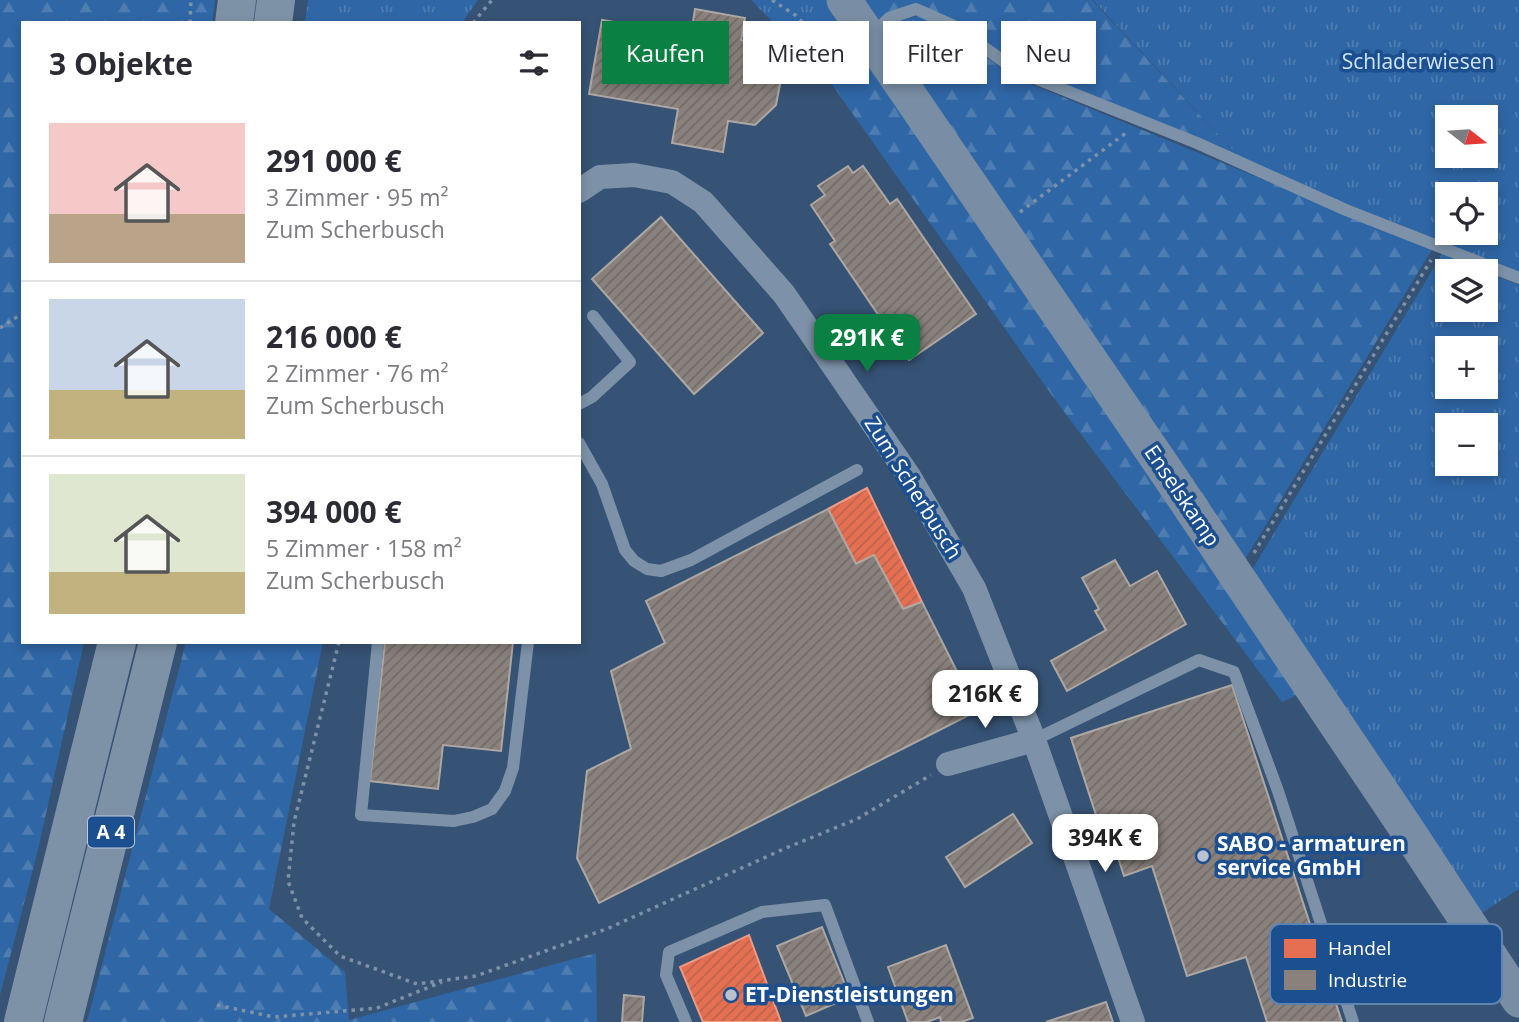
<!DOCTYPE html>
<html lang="de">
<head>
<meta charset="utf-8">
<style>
	body { margin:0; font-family:"Open Sans",sans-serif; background:#f7f7f7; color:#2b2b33; height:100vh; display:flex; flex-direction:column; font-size:26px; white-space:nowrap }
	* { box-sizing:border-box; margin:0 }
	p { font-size:23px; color:#7c7c81 }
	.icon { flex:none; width:38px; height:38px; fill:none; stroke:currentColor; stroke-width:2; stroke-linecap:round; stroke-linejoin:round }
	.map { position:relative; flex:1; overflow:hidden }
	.details { position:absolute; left:21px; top:21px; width:560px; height:623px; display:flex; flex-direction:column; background:#fff; border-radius:0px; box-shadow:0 4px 10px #0003 }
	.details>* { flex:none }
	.hud { position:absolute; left:602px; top:21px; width:665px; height:63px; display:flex; gap:14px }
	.needle { width:46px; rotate:107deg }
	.controls { position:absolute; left:1435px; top:105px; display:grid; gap:14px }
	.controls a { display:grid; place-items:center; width:63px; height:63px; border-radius:0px; background:#fff; box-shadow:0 4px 10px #0003; font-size:35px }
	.price { position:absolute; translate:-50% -60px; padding:0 16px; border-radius:14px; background:#fff; color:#222; font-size:23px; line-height:46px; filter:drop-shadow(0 2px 4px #0008) }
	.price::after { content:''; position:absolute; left:50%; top:42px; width:21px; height:16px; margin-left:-10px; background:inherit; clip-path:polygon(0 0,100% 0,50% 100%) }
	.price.on { background:#0b8043; color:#fff }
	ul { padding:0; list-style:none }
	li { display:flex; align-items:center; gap:21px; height:175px; padding:0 28px }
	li+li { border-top:2px solid #e1e1e2 }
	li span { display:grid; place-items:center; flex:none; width:196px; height:140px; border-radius:0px; color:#555 }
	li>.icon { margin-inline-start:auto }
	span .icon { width:84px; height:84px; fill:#fffc; stroke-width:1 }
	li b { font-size:30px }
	h2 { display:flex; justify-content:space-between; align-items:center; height:84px; padding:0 28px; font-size:30px }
	.chip { padding:0 24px; border-radius:0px; background:#fff; box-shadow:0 4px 10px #0003; font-size:24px; line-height:63px }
	.chip.on { background:#0b8043; color:#fff }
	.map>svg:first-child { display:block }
	.grass { fill:url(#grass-tufts); fill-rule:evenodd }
	.forest { fill:url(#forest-firs) }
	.shops { fill:url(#shops-hatch); stroke:#ee9a85; stroke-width:2 }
	.industry { fill:url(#industry-hatch); stroke:#ada7a3; stroke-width:2 }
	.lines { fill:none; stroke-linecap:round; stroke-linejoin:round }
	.path { stroke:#7d92a8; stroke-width:3.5; stroke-dasharray:3.5 5; stroke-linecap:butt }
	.lane { stroke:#7d92a8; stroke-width:12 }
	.street { stroke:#7d92a8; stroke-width:24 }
	.secondary { stroke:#798da4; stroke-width:35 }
	.highway { stroke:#7e92a7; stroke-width:38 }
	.poi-dot { fill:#b9c2ce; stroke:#1b4f8f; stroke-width:2.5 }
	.labels { text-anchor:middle; stroke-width:7; stroke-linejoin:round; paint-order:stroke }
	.shield { fill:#1b4f8f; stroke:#bbcadd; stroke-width:2 }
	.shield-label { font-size:19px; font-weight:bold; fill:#fff }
	.park-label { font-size:21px; fill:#cfe3fa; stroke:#1b4f8f }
	.street-label { font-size:21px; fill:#fff; stroke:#1b4f8f }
	.poi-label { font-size:21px; font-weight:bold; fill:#fff; stroke:#1b4f8f; text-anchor:start }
	.key { fill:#1b4f8f; stroke:#5f84b1; stroke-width:2 }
	.key-label { font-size:19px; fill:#fff }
</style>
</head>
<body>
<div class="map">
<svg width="1519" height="1022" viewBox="0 0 1519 1022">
	<defs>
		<pattern id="grass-tufts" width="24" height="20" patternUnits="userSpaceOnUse" patternTransform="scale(1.75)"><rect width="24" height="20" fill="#2f66a5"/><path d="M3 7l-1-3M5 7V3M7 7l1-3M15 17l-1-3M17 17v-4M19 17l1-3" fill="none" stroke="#4e7db2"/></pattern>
		<pattern id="forest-firs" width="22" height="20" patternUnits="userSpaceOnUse" patternTransform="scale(1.75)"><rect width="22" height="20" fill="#2f66a5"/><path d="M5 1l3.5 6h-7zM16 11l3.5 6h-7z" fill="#4e7db2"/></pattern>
		<pattern id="shops-hatch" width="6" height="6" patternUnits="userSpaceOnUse" patternTransform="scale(1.75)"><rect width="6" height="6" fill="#e76f51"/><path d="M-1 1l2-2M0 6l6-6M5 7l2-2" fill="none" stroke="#b86450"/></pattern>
		<pattern id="industry-hatch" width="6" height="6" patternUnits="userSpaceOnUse" patternTransform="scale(1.75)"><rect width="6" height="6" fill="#8a817c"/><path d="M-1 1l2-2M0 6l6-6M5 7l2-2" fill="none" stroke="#716c69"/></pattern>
	</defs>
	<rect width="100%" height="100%" fill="#365274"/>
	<path class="grass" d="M308 0H478L462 23H305Z
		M751 0H827L862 49 822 72Z
		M1093 0H1519V274L1345 204 1242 160ZM1447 117H1486V156H1447ZM1447 194H1486V233H1447Z
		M1442 254 1519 285V889L1477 916 1247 578ZM1447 271H1486V310H1447ZM1447 348H1486V387H1447ZM1447 425H1486V464H1447Z"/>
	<path class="forest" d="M0 0H215L212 23H23V642H84L37 854 0 995Z
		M854 0H1092L1242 160 1021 67 918 4 888 12 871 25Z
		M918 16 952 31 1011 76 1432 249 1243 563 881 32 895 21Z
		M862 49 1301 693 1282 702 1056 401 823 72Z
		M186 642H323L269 909 345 972 349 1020 596 953 597 1022H87Z"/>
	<path class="shops" d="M867 488 922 602 903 609 874 555 856 564 828 509Z
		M749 935 781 1022H703L680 967Z"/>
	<path class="industry" d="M695 9 745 18 741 40 769 45 782 74 776 105 755 125 728 121 723 152 672 143 678 109 589 94 602 20 691 35Z
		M848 166 853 173 863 166 890 204 897 199 976 314 909 360 830 244 835 241 811 205 825 195 818 186Z
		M661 217 763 333 694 394 592 279Z
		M828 509 856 564 874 555 903 609 922 602 977 711 599 903 577 858 587 771 631 749 611 671 665 643 646 601Z
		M1115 560 1130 586 1157 571 1186 624 1067 691 1051 661 1106 630 1095 611 1099 609 1082 578Z
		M385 642H513L501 751 443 745 438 789 370 781Z
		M1232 685 1342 1022H1267L1246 957 1187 976 1152 866 1124 876 1114 845 1106 846 1071 738Z
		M1013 814 1032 843 965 887 946 857Z
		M822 927 850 997 806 1016 777 946Z
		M946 945 973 1018 961 1022H941L940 1017 927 1022H908L888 967Z
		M624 995 644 997 642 1022H622Z
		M1106 1002 1113 1022H1046Z"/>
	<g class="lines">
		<path class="path" d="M772 0 795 15 827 46 846 52
			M190 23 191 0
			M473 23 492 0
			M1020 212 1126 133
			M0 328 23 313
			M1254 553 1431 260
			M339 642 294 822 288 881 302 918 340 956 417 984 476 976 609 928 786 848 857 819 931 775
			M217 1005 274 1017 377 1008 442 982"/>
		<path class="lane" d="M870 36 889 18 916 9 954 26 1017 71 1197 143 1346 210 1519 278
			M579 404 592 397 630 362 593 316
			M579 443 602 484 625 550 634 561 647 569 661 571 691 560 857 470
			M378 642 361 815 454 821 473 817 492 809 505 791 513 768 528 642
			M1034 740 1199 660 1234 672 1278 791 1353 1022
			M686 1022 666 975 669 952 762 912 825 905 868 1022"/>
		<path class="street" d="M579 191 600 177 634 175 672 182 703 202 784 294 909 476 974 588 1034 740 1133 1022
			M948 764 1034 740"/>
		<path class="secondary" d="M844 0 1166 471 1406 828 1519 1000"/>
		<path class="highway" d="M234 23 237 0
			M273 23 276 0
			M23 1022 117 642
			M63 1022 158 642"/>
	</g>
	<g class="poi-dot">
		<circle cx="1203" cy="856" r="7"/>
		<circle cx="731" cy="995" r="7"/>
	</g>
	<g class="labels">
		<rect class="shield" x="88" y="816.5" width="46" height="31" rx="5"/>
		<g class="shield-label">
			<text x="111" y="839">A 4</text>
		</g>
		<g class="park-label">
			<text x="1418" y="69">Schladerwiesen</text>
		</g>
		<g class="street-label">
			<text transform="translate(913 488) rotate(58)" y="7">Zum Scherbusch</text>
			<text transform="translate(1182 496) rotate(56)" y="7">Enselskamp</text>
		</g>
		<g class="poi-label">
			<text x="1217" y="851">SABO - armaturen<tspan x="1217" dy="24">service GmbH</tspan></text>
			<text x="745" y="1002">ET-Dienstleistungen</text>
		</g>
	</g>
	<rect x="1270" y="924" width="232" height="80" rx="10" class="key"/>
	<rect x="1284" y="939" width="32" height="19" fill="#e76f51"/>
	<rect x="1284" y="970" width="32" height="20" fill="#8a817c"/>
	<g class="key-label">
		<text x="1328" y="955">Handel</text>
		<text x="1328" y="987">Industrie</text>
	</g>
</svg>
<div class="controls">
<a><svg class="needle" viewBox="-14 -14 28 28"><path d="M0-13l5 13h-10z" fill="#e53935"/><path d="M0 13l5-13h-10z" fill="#7c7c81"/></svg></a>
<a><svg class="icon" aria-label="locate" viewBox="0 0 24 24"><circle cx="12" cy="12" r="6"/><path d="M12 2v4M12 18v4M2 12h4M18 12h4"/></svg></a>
<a><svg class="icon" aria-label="layers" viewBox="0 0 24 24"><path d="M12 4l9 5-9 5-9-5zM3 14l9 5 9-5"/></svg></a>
<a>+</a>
<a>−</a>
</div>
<b class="price on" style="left:867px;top:374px">291K €</b>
<b class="price" style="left:985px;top:730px">216K €</b>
<b class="price" style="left:1105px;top:874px">394K €</b>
<div class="hud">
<a class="chip on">Kaufen</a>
<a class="chip">Mieten</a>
<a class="chip">Filter</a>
<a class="chip">Neu</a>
</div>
<section class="details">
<h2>3 Objekte<svg class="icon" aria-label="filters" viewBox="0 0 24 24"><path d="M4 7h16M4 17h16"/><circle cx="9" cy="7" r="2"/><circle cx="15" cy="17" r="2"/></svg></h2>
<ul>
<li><span style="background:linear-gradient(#f6c9c9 65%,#b9a48a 0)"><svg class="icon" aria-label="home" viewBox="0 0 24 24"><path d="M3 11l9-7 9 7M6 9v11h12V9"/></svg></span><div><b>291 000 €</b><p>3 Zimmer · 95 m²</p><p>Zum Scherbusch</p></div></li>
<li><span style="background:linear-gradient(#c9d6e8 65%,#c2b280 0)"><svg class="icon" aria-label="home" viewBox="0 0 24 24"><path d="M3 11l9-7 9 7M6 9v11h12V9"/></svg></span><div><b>216 000 €</b><p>2 Zimmer · 76 m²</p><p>Zum Scherbusch</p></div></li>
<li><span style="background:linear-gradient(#dfe7d0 70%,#c2b280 0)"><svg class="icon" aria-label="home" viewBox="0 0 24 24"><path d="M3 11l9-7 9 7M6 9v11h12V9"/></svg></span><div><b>394 000 €</b><p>5 Zimmer · 158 m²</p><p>Zum Scherbusch</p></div></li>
</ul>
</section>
</div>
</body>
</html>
